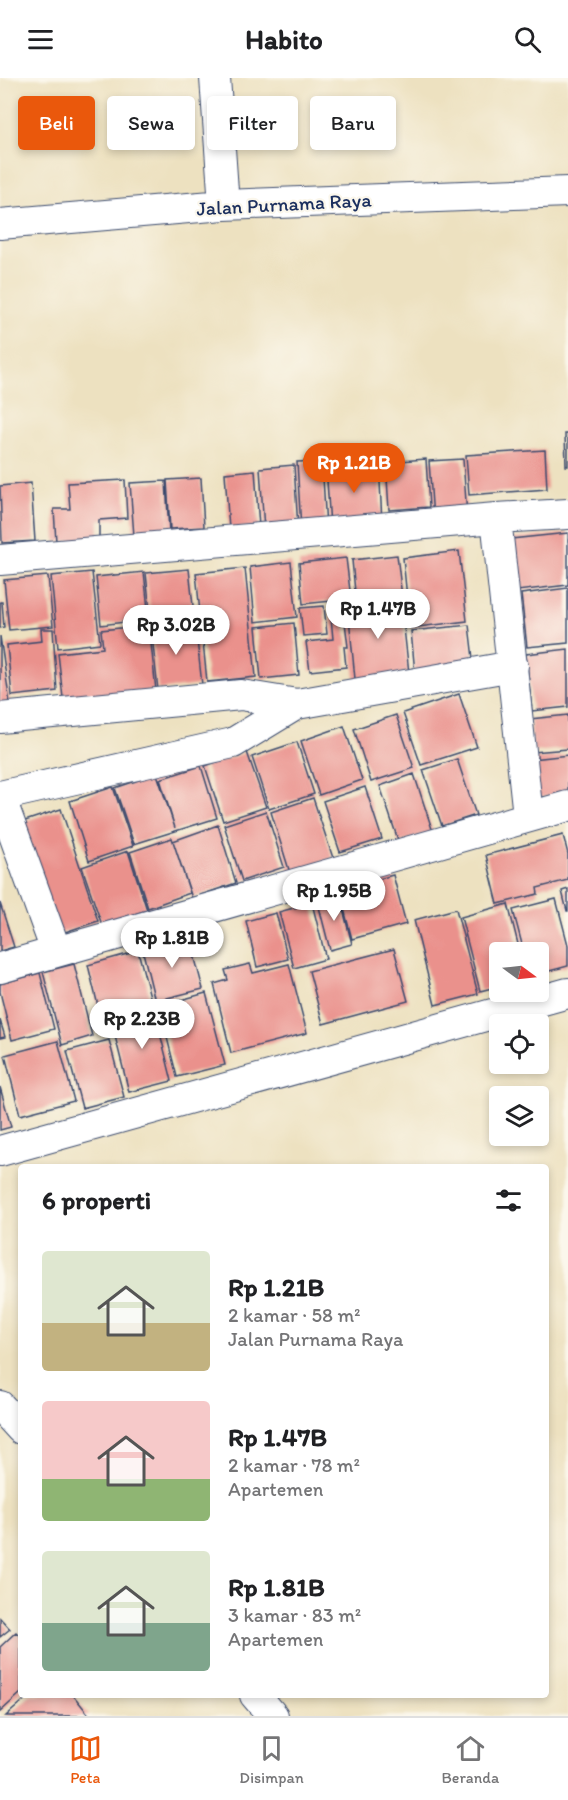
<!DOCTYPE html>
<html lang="id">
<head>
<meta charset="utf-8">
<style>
	body { margin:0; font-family:Itim,sans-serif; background:#f2f2f2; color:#202124; height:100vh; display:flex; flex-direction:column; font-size:22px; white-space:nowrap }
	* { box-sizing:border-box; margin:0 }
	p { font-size:20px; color:#757577 }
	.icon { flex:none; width:33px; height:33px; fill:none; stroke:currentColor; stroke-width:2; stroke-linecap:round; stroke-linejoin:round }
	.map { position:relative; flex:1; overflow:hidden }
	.side { position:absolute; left:18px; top:1086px; width:531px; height:534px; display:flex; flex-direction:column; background:#fff; border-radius:6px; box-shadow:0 3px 9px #0003 }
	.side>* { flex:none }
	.banner { position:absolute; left:18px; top:18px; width:532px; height:54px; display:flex; gap:12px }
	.needle { width:39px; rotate:105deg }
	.buttons { position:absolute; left:489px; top:864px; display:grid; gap:12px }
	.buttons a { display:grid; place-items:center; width:60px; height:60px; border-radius:6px; background:#fff; box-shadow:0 3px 9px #0003; font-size:30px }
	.price { position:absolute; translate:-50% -51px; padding:0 14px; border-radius:21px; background:#fff; color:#222; font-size:20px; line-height:39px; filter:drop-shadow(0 2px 3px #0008) }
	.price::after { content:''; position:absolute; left:50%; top:36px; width:18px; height:14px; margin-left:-9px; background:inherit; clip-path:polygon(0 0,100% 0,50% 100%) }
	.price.on { background:#ea580c; color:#fff }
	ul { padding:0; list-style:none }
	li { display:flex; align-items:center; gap:18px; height:150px; padding:0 24px }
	li span { display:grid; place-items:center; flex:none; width:168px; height:120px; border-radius:6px; color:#555 }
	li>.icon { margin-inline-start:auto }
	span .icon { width:72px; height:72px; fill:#fffc; stroke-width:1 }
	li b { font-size:26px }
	h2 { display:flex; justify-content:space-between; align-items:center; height:72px; padding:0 24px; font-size:26px }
	.chip { padding:0 21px; border-radius:6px; background:#fff; box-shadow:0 3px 9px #0003; font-size:21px; line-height:54px }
	.chip.on { background:#ea580c; color:#fff }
	header { display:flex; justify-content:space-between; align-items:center; height:78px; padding:0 24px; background:#fff; font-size:27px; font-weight:700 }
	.tabs { display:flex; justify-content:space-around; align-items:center; height:84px; border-top:2px solid #e0e0e0; background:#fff; font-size:16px; color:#757577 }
	.tabs a { display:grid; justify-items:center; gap:3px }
	.tabs .on { color:#ea580c }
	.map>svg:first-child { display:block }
	.building { fill:#ea918c }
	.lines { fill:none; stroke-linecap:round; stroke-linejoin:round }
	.street-casing { stroke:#3a4a6d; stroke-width:32 }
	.street { stroke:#fff; stroke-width:30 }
	.labels { text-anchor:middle; stroke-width:4.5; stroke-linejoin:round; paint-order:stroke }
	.street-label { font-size:20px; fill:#1b2f5e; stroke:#fbf7ec }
</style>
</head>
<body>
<header><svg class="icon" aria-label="menu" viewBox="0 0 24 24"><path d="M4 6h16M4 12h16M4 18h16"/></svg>Habito<svg class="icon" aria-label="search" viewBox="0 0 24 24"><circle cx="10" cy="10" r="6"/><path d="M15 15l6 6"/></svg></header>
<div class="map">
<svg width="568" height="1638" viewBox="0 0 568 1638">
	<rect width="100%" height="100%" fill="#fbf7ec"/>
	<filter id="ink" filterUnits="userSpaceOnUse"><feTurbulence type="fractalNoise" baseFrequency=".0167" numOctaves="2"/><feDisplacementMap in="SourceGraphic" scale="12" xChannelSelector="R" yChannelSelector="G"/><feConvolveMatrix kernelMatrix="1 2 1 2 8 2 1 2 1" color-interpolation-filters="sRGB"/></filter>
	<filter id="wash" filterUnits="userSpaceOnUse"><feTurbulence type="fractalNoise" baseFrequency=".008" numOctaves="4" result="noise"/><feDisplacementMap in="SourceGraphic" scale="24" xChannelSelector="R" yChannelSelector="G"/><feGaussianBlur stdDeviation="1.35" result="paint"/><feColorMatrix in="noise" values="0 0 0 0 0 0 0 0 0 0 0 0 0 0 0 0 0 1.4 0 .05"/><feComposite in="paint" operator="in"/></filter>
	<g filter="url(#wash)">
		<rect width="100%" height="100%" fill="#ede1c0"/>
		<g id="blocks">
			<path class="building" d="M565 356H568V388H566Z
				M545 372 547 411 469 417 466 377Z
				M426 381 429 429 389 432 386 384Z
				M463 381 467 438 433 441 429 383Z
				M322 383 326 449 301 451 297 384Z
				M379 383 382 445 330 448 326 387Z
				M294 387 298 450 264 452 260 390Z
				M255 392 259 449 229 451 225 395Z
				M201 400 204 449 170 451 167 402Z
				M125 402 127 440 99 442V461L56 464 54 431H70L68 405Z
				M166 403 169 455 134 458 130 405Z
				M31 405 35 463 2 465 0 408Z
				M568 455V507L517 513 511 461Z
				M459 473 467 543 410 550 403 480Z
				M397 477 402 519 356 524 352 482Z
				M346 480 351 521 303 526 299 485Z
				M291 484 297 539 255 544 250 489Z
				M245 490 256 599 207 604 196 495Z
				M189 491 194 537 151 542 146 495Z
				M92 494 100 565 58 570 51 498Z
				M144 494 149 541 101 547 96 499Z
				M48 498 53 548 9 552 4 502Z
				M568 510V565L527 569 521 516Z
				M401 523 409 595 355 601 348 529Z
				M0 524H2L4 549 0 550Z
				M324 528 327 556 303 558 300 530Z
				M343 528 348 569H344L346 589 310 593 306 564 333 561 330 529Z
				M195 544 202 607 158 612 151 548Z
				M294 545 299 597 261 601 256 549Z
				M149 547 156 613 63 620 58 575 103 570 101 552Z
				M469 547 474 589 415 595 411 553Z
				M41 551H53L57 613 12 618 7 567 42 563Z
				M0 558 10 625 0 626Z
				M568 571V629L532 633 526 576Z
				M459 616 477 669 421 687 403 635Z
				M396 637 414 690 371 704 354 651Z
				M568 637V671L533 674 530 641Z
				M344 648 362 702 319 717 301 663Z
				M297 664 314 716 269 731 252 679Z
				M247 674 266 729 223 743 205 688Z
				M568 677V716L537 720 533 681Z
				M457 681 476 737 442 748 423 692Z
				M201 688 217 740 134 766 115 710 157 696 175 750 160 701Z
				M414 696 433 754 399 765 380 708Z
				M113 709 133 768 89 783 70 723Z
				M365 709 382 761 340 774 323 723Z
				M313 720 333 780 290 795 271 734Z
				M61 731 98 843 53 858 16 746Z
				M266 733 284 789 242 803 224 747Z
				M218 747 236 805 192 820 173 763Z
				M563 757 568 776V802L537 810 538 816 498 826 486 777Z
				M172 760 190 815 148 830 130 774Z
				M128 773 147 832 102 847 82 789Z
				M393 797 406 846 352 861 339 812Z
				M568 811V833H567L562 813Z
				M339 816 352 866 330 872 317 821Z
				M556 821 568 867V888L538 896V874H524L513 832Z
				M0 825 14 869 0 873Z
				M312 825 326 881 294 890 279 834Z
				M508 826 520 874H500V908L480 913 461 839Z
				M456 831 478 916 435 927 414 842Z
				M276 835 288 881 257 889 246 843Z
				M189 858 203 911 155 923 142 870Z
				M394 871 408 923 323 946 309 893Z
				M138 873 152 926 101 940 88 887Z
				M74 886 92 958 62 967 43 894Z
				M250 886 253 895 289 886 307 955 231 975 214 906 228 902 225 892Z
				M40 895 54 951 12 962 0 914V906Z
				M206 915 225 987 177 999 159 928Z
				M154 931 172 1003 129 1014 111 942Z
				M0 942 5 959 0 960Z
				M109 962 124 1019 82 1030 67 973Z
				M58 963 74 1023 20 1037 5 977Z
				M0 1009 11 1049 0 1052Z
				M0 1540 10 1551 0 1559Z
				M16 1554 21 1559V1615L0 1634V1569Z
				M30 1617H73L90 1638H6Z"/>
		</g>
	</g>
	<g filter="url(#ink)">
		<use href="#blocks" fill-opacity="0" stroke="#3a4a6d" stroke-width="1.5"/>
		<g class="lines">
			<g class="street-casing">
				<path id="street" d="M215 0 224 127
					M0 146 224 127 568 114
					M496 440 528 738
					M0 482 496 440 568 436
					M0 640 241 617 297 626 513 588
					M0 718 233 665 297 626
					M0 718 56 873
					M0 890 568 728
					M0 1073 568 915
					M0 1328 21 1351
					M255 1617 273 1638"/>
			</g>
			<use href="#street" class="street"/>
		</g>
	</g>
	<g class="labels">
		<g class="street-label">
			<text transform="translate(284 126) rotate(-3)" y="7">Jalan Purnama Raya</text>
		</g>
	</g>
</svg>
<div class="buttons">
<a><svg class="needle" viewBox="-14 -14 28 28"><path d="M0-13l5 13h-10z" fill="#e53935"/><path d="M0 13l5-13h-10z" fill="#757577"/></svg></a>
<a><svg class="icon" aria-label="locate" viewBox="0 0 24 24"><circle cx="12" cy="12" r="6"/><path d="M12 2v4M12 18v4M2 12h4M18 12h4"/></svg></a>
<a><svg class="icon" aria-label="layers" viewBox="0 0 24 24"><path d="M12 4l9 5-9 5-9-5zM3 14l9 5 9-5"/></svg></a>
</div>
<b class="price on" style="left:354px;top:416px">Rp 1.21B</b>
<b class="price" style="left:378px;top:562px">Rp 1.47B</b>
<b class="price" style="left:176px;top:578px">Rp 3.02B</b>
<b class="price" style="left:334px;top:844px">Rp 1.95B</b>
<b class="price" style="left:172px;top:891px">Rp 1.81B</b>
<b class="price" style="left:142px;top:972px">Rp 2.23B</b>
<div class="banner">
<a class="chip on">Beli</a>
<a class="chip">Sewa</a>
<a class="chip">Filter</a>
<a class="chip">Baru</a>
</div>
<section class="side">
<h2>6 properti<svg class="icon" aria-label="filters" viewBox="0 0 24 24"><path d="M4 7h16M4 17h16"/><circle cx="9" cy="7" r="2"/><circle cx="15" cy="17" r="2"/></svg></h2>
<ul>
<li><span style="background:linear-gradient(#dfe7d0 60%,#c2b280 0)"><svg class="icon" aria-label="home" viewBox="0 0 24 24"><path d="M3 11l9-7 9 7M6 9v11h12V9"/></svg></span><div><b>Rp 1.21B</b><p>2 kamar · 58 m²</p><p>Jalan Purnama Raya</p></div></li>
<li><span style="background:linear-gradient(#f6c9c9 65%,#8fb573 0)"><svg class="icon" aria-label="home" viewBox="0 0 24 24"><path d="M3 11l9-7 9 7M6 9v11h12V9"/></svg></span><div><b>Rp 1.47B</b><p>2 kamar · 78 m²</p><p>Apartemen</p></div></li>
<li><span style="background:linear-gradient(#dfe7d0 60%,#7fa58c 0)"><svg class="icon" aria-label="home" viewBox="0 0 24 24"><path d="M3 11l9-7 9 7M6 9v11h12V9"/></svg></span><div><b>Rp 1.81B</b><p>3 kamar · 83 m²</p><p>Apartemen</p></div></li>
</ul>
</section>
</div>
<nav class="tabs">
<a class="on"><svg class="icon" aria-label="map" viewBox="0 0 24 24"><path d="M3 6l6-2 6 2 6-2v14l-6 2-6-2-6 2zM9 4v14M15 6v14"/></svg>Peta</a>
<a><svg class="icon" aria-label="saved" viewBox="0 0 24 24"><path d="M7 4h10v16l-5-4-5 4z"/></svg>Disimpan</a>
<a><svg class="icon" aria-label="home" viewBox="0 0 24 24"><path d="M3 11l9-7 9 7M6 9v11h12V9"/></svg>Beranda</a>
</nav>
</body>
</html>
